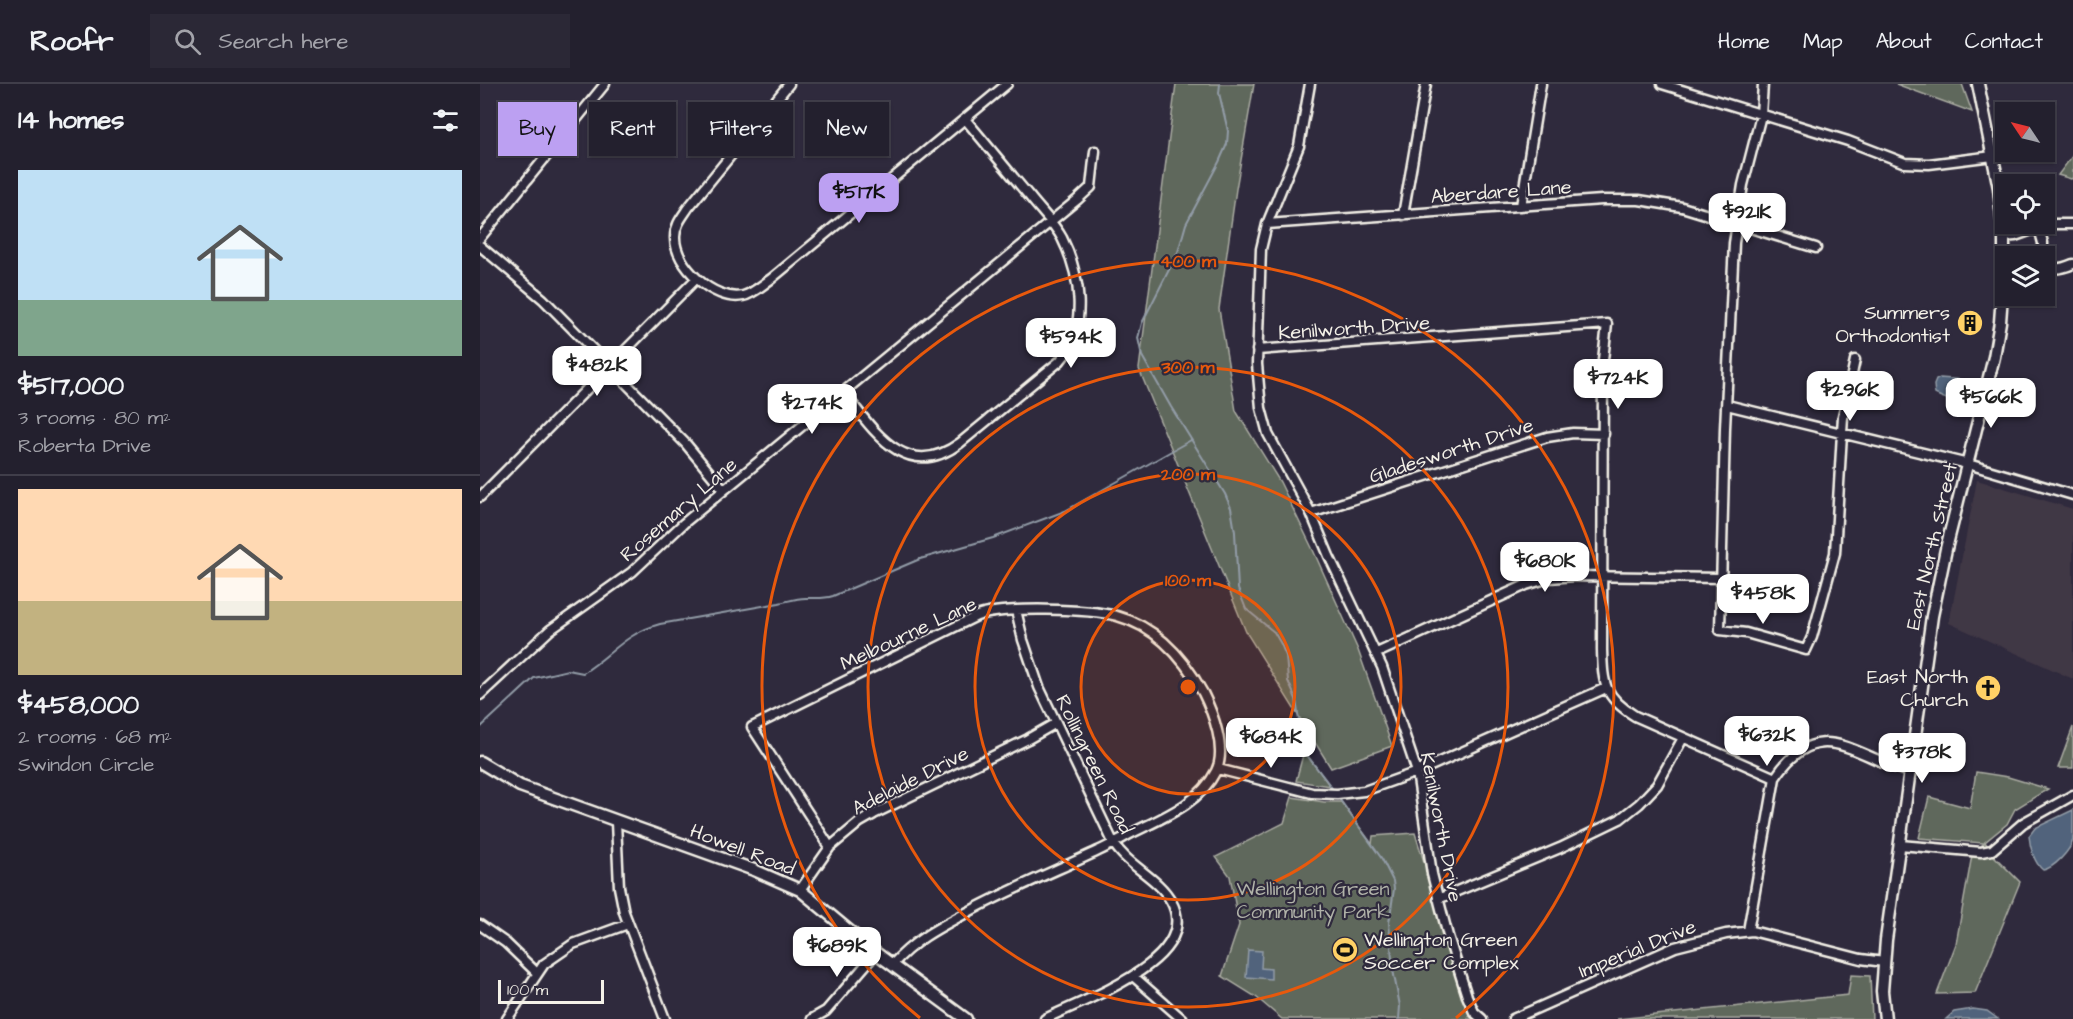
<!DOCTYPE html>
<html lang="en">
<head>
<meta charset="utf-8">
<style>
	body { margin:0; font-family:"Architects Daughter",sans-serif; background:#2b2836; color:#f1f3f6; height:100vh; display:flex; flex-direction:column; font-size:22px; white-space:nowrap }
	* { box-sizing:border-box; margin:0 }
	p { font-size:20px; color:#a3a3aa }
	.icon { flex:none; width:33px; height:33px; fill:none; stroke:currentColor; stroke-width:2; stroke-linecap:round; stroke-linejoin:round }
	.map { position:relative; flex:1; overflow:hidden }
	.panel { display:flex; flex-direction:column; background:#23202e; width:480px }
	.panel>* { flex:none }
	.hud { position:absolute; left:18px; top:18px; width:570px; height:54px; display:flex; gap:12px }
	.needle { width:39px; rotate:305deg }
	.controls { position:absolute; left:1515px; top:18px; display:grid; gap:12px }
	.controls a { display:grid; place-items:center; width:60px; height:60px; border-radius:0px; background:#23202e; box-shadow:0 2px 4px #0004,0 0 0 2px #403e4a; font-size:30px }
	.scale { position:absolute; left:18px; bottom:15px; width:106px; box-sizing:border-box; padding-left:6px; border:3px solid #f4f1e8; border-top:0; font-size:16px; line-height:21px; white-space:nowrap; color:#f4f1e8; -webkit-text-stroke:4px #2f2a3d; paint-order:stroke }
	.price { position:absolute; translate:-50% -51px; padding:0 14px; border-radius:12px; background:#fff; color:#222; font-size:20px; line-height:39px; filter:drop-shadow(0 2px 3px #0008) }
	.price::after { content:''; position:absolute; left:50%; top:36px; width:18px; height:14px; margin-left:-9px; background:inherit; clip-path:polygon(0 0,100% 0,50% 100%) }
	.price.selected { background:#bca0f2; color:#111 }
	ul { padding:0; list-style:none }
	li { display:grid; align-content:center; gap:12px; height:318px; padding:0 18px }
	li+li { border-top:2px solid #403e4a }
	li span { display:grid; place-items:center; height:186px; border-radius:0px; color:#555 }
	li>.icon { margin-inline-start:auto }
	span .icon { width:108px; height:108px; fill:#fffc; stroke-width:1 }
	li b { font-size:26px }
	h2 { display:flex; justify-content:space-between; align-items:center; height:72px; padding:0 18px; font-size:26px }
	.chip { padding:0 21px; border-radius:0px; background:#23202e; box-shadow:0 2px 4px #0004,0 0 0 2px #403e4a; font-size:21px; line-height:54px }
	.chip.selected { background:#bca0f2; color:#111 }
	header { display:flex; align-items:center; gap:36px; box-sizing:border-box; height:84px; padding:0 30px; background:#23202e; border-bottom:2px solid #403e4a }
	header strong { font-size:28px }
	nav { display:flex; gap:33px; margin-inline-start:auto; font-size:21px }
	.search { width:420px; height:54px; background:#2b2836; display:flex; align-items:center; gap:15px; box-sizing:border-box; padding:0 21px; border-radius:0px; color:#a3a3aa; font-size:22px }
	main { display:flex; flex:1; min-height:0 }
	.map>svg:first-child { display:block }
	.built { fill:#413745 }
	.green { fill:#5f675b; stroke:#aaaca2; stroke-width:1.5 }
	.water { fill:#51647c; stroke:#929ca7; stroke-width:1.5 }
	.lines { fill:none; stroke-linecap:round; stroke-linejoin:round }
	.stream { stroke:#929ca7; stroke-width:2 }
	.minor-casing { stroke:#f4f1e8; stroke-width:13 }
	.major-casing { stroke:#f4f1e8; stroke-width:15 }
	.minor { stroke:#2f2a3d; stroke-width:8 }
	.major { stroke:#2f2a3d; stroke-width:10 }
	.ring { fill:none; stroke:#e8590c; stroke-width:3 }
	.labels { text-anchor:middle; stroke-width:4.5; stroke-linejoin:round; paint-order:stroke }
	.street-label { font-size:20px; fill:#f4f1e8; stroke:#2f2a3d }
	.poi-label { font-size:20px; fill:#f4f1e8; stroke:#2f2a3d; text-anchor:end }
	.park-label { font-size:20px; fill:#b1b3a9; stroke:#2f2a3d }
	.centre { fill:#e8590c; stroke:#2f2a3d; stroke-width:3 }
	.ring-label { font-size:18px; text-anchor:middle; font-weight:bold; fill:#e8590c; stroke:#2f2a3d; stroke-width:4.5; stroke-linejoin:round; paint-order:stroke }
</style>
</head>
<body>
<header>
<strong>Roofr</strong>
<div class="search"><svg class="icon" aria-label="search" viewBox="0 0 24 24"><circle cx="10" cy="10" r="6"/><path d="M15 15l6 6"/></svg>Search here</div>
<nav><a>Home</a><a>Map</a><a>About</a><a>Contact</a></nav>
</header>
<main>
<section class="panel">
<h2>14 homes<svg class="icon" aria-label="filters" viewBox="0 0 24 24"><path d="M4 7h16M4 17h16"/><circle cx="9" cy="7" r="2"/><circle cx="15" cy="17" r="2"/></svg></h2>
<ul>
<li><span style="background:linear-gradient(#bfe0f5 70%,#7fa58c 0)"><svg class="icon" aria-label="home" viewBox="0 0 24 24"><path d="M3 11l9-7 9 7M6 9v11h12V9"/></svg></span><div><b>$517,000</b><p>3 rooms · 80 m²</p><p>Roberta Drive</p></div></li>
<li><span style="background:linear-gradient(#ffd9b3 60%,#c2b280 0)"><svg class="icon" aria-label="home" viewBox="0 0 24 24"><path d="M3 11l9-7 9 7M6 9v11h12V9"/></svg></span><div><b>$458,000</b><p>2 rooms · 68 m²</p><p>Swindon Circle</p></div></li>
</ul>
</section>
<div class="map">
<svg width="1593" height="935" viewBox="0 0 1593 935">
	<rect width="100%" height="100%" fill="#2f2a3d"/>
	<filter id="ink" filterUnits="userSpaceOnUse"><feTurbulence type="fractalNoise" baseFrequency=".0167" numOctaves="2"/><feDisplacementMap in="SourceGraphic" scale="12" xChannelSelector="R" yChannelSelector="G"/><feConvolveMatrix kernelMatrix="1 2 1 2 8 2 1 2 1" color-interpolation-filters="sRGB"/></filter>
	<g filter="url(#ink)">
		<path class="built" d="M1497 396 1593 425V595L1469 539Z"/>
		<path class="green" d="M696 0H774L756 105 739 225 756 327 800 398 833 466 878 566 912 662 851 684 766 548 659 285Z
			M1416 0H1482L1492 28Z
			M1593 71V94L1591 95 1578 91Z
			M1593 643V684H1578Z
			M824 667 850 702 816 697Z
			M1496 688 1528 693 1568 705 1535 725 1527 740 1505 758 1514 772 1540 798 1495 909 1457 910 1476 860 1492 771 1504 759 1439 754 1449 713 1490 724Z
			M812 713 844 718H861L892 760 893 752 935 749 993 935H802L776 913 742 892 759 841 750 792 736 773 804 739Z
			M1371 891 1390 892 1392 935H1137L1368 911Z"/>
		<path class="water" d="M1460 294 1486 296 1491 302V308L1487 316C1475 319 1465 315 1455 310L1454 301 1456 296Z
			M1593 726C1593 735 1593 748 1593 756 1590 767 1574 784 1563 786 1554 779 1550 763 1549 752L1555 744Z
			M768 866 782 867 781 884 791 885V895L766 893Z
			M1493 925 1507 927 1518 935H1466L1474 928Z"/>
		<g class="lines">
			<path class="stream" d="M740 0 739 9 748 47 747 60 739 78 706 140 698 168 662 239 658 254 662 272 691 323 745 410 751 424 755 448 758 505 766 525 794 548 801 560 806 572 808 597 816 615 823 666 855 708
				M0 644 54 594 88 586 103 589C133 570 144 550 180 540L299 519C309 517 318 513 328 514 338 514 343 515 353 512L440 475 513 454 585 427 711 356
				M858 713 902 775 913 797 914 805 909 839 913 886 920 922 919 935"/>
			<g class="minor-casing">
				<path id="minor" d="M309 0 208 124C202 133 195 141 195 153 194 181 234 218 263 212 273 210 282 201 291 195L527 0
					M830 0 819 62 787 140 781 165 777 280 781 324 788 350 831 429 849 472 902 583 937 688 952 790 968 852 987 912 994 928 1002 935
					M1182 0 1368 57 1425 79 1449 80 1513 72
					M1283 0 1281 31 1263 101 1254 159 1245 344 1240 546 1266 549 1326 566 1332 553 1355 469 1363 332 1375 276
					M1041 122 1061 0
					M923 131 946 0
					M787 140 1122 116H1159L1202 123 1336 164
					M1559 144 1563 159V172
					M1524 153 1535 152 1569 140H1593
					M0 154 125 0
					M0 162 63 215 206 360 244 406
					M1564 182C1573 187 1584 184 1593 180
					M777 266 1127 240 1123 276 1122 566C1123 600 1124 613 1155 632L1295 694
					M363 308C394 347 426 399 480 359L580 277C609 243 600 190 582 154 574 139 560 126 550 113 528 87 507 61 485 35
					M1247 321 1488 380 1593 411
					M0 413 216 195
					M831 429 1067 353 1093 349 1124 350
					M536 526 543 556 559 603 633 758C647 782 678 793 691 817 724 876 602 916 565 935
					M897 569 1046 501 1069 494 1095 492 1242 494
					M0 611 70 546 152 488 204 439 597 116 611 103 615 67
					M738 685 832 709 857 710 884 707 937 688 1126 604
					M136 738 139 803 144 828 185 935
					M1420 761 1501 768 1512 766 1543 739 1593 711
					M350 763 272 643 497 532C524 522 610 525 637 532 677 543 704 574 723 609 733 629 747 666 736 687 720 719 684 733 654 748 642 754 630 762 618 767 575 787 531 805 490 827 460 843 435 855 412 881
					M320 806 350 763 380 738 394 730 548 655 576 639
					M958 815 1080 764 1140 735 1159 720 1177 701 1203 654
					M0 841 26 859 57 889
					M1268 847 1295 694C1339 628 1375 673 1430 688
					M653 892 702 935
					M27 935 64 880 93 860 148 840
					M332 935 346 927 396 869
					M1033 935 1195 863 1246 850 1272 847 1381 875 1404 878"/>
			</g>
			<g class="major-casing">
				<path id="major" d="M0 678 40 702 274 786 320 806 396 869 486 935
					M1405 935 1402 907 1406 856 1452 532 1466 465 1514 273 1520 238 1524 184V153L1519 104 1498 0"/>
			</g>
			<use href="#minor" class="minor"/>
			<use href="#major" class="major"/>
		</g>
	</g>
	<circle cx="708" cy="603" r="107" fill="#e8590c" fill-opacity=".12"/>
	<g class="ring">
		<circle cx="708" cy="603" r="107"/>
		<circle cx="708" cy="603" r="213"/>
		<circle cx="708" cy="603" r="320"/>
		<path d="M440 934A426 426 0 1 1 976 934"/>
	</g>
	<defs>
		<g id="building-disc" transform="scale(1.35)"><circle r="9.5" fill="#ffd166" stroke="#2f2a3d"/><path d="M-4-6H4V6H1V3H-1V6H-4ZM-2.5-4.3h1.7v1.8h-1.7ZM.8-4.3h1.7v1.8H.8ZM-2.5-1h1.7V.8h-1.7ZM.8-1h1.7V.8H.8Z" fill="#111"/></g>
		<g id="church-disc" transform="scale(1.35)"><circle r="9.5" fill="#ffd166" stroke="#2f2a3d"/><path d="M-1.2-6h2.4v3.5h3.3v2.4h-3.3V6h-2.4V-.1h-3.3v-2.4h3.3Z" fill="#111"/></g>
		<g id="stadium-disc" transform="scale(1.35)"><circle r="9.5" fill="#ffd166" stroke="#2f2a3d"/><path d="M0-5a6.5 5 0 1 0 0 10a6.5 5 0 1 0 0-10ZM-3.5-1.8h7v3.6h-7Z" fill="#111"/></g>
	</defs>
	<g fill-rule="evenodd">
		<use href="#building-disc" x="1490" y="239"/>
		<use href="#church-disc" x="1508" y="604"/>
		<use href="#stadium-disc" x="865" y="866"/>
	</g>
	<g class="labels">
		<g class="street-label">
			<text transform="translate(1021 107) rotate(-4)" y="7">Aberdare Lane</text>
			<text transform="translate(874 243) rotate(-4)" y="7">Kenilworth Drive</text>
			<text transform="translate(971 366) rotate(-18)" y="7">Gladesworth Drive</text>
			<text transform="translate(198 425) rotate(-41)" y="7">Rosemary Lane</text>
			<text transform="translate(1451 462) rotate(-77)" y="7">East North Street</text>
			<text transform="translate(428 549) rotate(-25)" y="7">Melbourne Lane</text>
			<text transform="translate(615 680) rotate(64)" y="7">Rollingreen Road</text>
			<text transform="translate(430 696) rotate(-27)" y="7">Adelaide Drive</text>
			<text transform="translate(962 743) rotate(79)" y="7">Kenilworth Drive</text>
			<text transform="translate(263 765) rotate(21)" y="7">Howell Road</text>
			<text transform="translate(1157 864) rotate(-22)" y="7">Imperial Drive</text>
		</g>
		<g class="poi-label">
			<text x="1470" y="235">Summers<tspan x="1470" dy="23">Orthodontist</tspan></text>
			<text x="1488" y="599">East North<tspan x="1488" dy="23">Church</tspan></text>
			<text x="884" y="862" text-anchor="start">Wellington Green<tspan x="884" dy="23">Soccer Complex</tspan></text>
		</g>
		<g class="park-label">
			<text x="833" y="811">Wellington Green<tspan x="833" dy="23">Community Park</tspan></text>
		</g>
	</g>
	<circle cx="708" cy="603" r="9" class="centre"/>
	<g class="ring-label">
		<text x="708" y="183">400 m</text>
		<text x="708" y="289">300 m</text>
		<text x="708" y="396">200 m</text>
		<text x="708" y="502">100 m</text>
	</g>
</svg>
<div class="controls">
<a><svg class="needle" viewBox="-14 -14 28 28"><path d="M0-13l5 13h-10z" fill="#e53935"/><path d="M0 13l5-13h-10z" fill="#a3a3aa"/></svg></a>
<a><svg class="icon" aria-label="locate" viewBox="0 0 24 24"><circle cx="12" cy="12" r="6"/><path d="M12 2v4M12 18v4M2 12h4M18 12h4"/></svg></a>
<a><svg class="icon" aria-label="layers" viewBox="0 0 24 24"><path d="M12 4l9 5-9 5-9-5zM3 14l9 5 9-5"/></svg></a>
</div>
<div class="scale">100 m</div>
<b class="price selected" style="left:379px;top:140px">$517K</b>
<b class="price" style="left:1267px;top:160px">$921K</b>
<b class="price" style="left:591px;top:285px">$594K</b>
<b class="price" style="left:117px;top:313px">$482K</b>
<b class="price" style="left:1138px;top:326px">$724K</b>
<b class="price" style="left:1370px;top:338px">$296K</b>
<b class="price" style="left:1511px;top:345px">$566K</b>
<b class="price" style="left:332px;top:351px">$274K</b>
<b class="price" style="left:1065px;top:509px">$680K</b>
<b class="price" style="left:1283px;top:541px">$458K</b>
<b class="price" style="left:1287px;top:683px">$632K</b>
<b class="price" style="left:791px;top:685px">$684K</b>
<b class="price" style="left:1442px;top:700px">$378K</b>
<b class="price" style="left:357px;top:894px">$689K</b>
<div class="hud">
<a class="chip selected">Buy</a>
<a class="chip">Rent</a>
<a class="chip">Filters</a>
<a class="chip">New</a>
</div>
</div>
</main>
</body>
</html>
